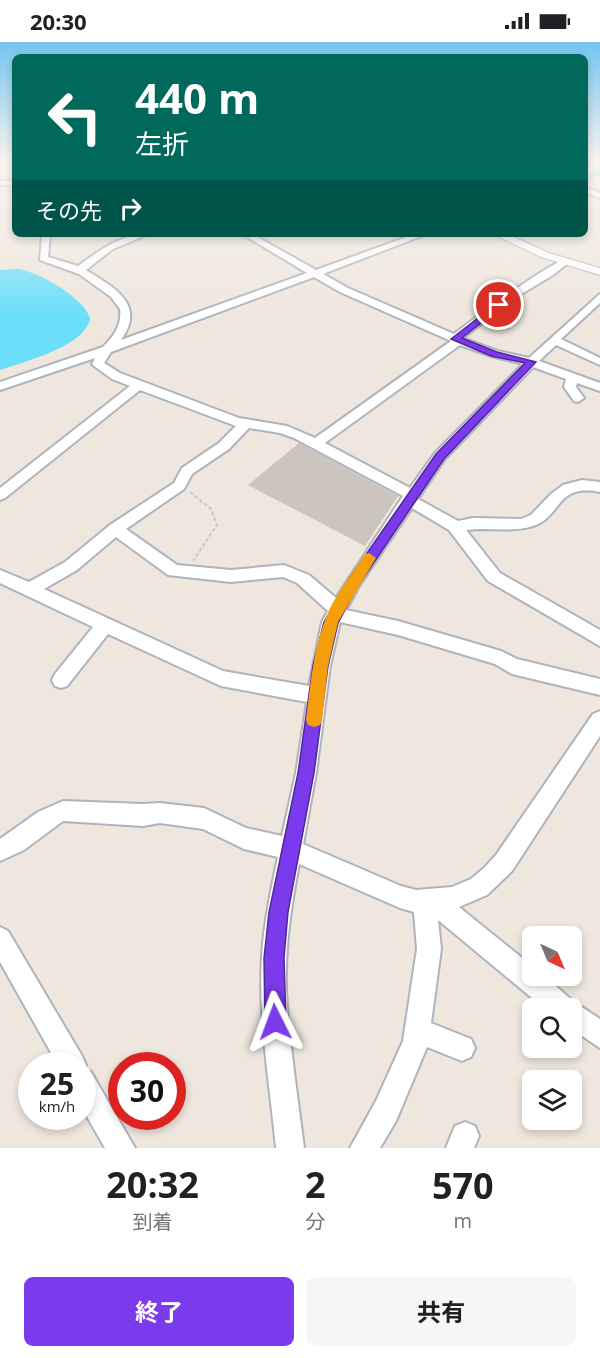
<!DOCTYPE html>
<html lang="ja">
<meta charset="utf-8">
<style>
:root{--surface:#fff;--page:#f6f6f6;--text:#202124;--muted:#757577;--accent:#7c3aed}
body{margin:0;font-family:"Open Sans","Noto Sans JP",sans-serif;background:var(--page);color:var(--text);height:100vh;display:flex;flex-direction:column;font-size:22px;white-space:nowrap}
*{box-sizing:border-box;margin:0}
p{font-size:20px;color:var(--muted)}
.icon{flex:none;width:33px;height:33px;fill:none;stroke:currentColor;stroke-width:2;stroke-linecap:round;stroke-linejoin:round}
.map{position:relative;height:1106px;overflow:hidden}
.drawer{display:flex;flex-direction:column;background:var(--surface);flex:1}
.drawer>*{flex:none}
.top-card{position:absolute;left:12px;top:12px;width:576px;height:183px;border-radius:9px;box-shadow:0 3px 9px #0003;background:#00695c;color:#fff;overflow:hidden}
.needle{width:39px;rotate:136deg}
.controls{position:absolute;left:522px;top:884px;display:grid;gap:12px}
.controls a{display:grid;place-items:center;width:60px;height:60px;border-radius:9px;background:var(--surface);box-shadow:0 3px 9px #0003;font-size:30px}
.speed{position:absolute;left:18px;top:1010px;display:flex;gap:12px;font-size:30px;font-weight:700;text-align:center}
.speed>*{display:grid;place-content:center;width:78px;height:78px;border-radius:50%;background:var(--surface);box-shadow:0 3px 9px #0003;line-height:1}
.speed small{font-size:15px;font-weight:400}
.speed .limit{border:9px solid #d22;background:#fff;color:#111}
.pin{position:absolute;display:grid;place-items:center;width:51px;height:51px;color:#fff;margin:-26px;border:3px solid #fff;border-radius:50%;box-shadow:0 2px 6px #0007}
.me{position:absolute;width:66px;margin:-33px;rotate:357deg;stroke-linejoin:round;filter:drop-shadow(0 0 4px #0008)}
.turn{display:flex;align-items:center;gap:21px;height:126px;padding:0 24px;font-size:27px}
.turn .icon{width:78px;height:78px;stroke-width:2.5}
.turn b{display:block;font-size:42px;line-height:51px}
.then{display:flex;align-items:center;height:57px;padding:0 24px;background:#0003;gap:12px;font-size:22px}
.eta{display:flex;justify-content:space-evenly;align-items:center;height:102px;text-align:center}
.eta b{font-size:36px;font-weight:700;line-height:42px}
.primary-button{display:flex;gap:12px;margin-top:auto;padding:12px 24px}
.primary-button a{flex:1;height:69px;border-radius:9px;background:var(--accent);color:#fff;font-size:24px;font-weight:700;line-height:69px;text-align:center}
.primary-button a+a{background:var(--page);color:var(--text)}
.status{display:flex;justify-content:space-between;align-items:center;height:42px;padding:0 30px;background:var(--surface);direction:ltr}
.status svg{height:16px;fill:currentColor}
.map>svg:first-child{display:block}
</style>
<div class="status"><b>20:30</b><svg viewBox="0 0 49 12"><path d="M0 12V9h3v3zM5 12V6h3v6zM10 12V3h3v9zM15 12V0h3v12zM26 1h20v11H26zM47 4h2v5h-2z"/></svg></div>
<div class="map">
<svg width="600" height="1106" viewBox="0 0 600 1106">
<rect width="100%" height="100%" fill="#efe7de"/>
<path fill="#6adff9" d="M16,227C35,227 87,257 90,277C85,304 24,320 0,328V228Z"/>
<g fill="none" stroke-linecap="round" stroke-linejoin="round">
<path fill="#6adff9" fill-rule="evenodd" d="M600,127V134L585,138V131Z"/>
</g>
<path fill="#cbc5bd" d="M299,401L398,454L365,504L248,443Z"/>
<g fill="none" stroke-linecap="round" stroke-linejoin="round">
<g stroke="#aeb3bd" stroke-width="4">
<g id="minor">
<path d="M600,120V125L585,133V128Z"/>
<rect x="0" y="139" width="15" height="4"/>
<path d="M585,145L600,151V156L585,150Z"/>
<path d="M42,192H50L48,215L78,224C100,208 121,192 149,192L113,207L86,228C113,245 147,262 121,298L307,231L242,192H252L316,228L415,192H427L323,232L348,246L454,292C470,280 555,216 568,217V221L553,233L518,254L463,296L498,309L529,316L600,252V261L561,297L600,316V323L556,303L539,319L600,341V349L577,341L576,345L584,356L578,360L574,359L564,345L566,337L533,325L445,417L418,457L458,479L473,476L521,477L531,473L551,452L563,443L582,438L600,440V450C555,441 562,475 533,484C511,491 489,485 466,488L500,531L600,588V604L488,539L449,488L412,466L359,544L346,568L398,579L501,609L517,617L600,637V653L512,632L495,622L398,593L340,580L330,624L316,731L303,802L401,844L416,848L452,845L471,837L484,826L496,813L593,672L600,669V694L512,829L487,853L459,865L532,924V933H543L574,960L600,977V1006L572,987V966H544L438,878L441,907L431,981L471,997L475,1006L471,1015L462,1019L427,1005L396,1079L380,1106H350L376,1059L403,999L417,907L414,870L400,866L299,822C290,869 283,916 287,964C291,1012 298,1059 304,1106H276C270,1043 258,978 262,914C264,881 271,848 278,815L244,807L203,787L160,781L143,784L63,779L24,808L0,819V797L38,770L63,759L143,762L160,761L204,766L246,786L282,794L296,731L307,660L221,644L108,592L67,644L61,646L55,644L52,638L55,632L93,585L0,541V528L29,540L65,520L110,483L174,441L182,426L219,401L236,384L140,348L5,456L0,458V446L130,344L112,337L94,324L92,322L95,316L0,348V340L103,305C114,294 122,283 120,267L111,255L79,232L40,218ZM314,235L340,250L451,299L315,396L287,384L239,376L120,331L104,321L111,310ZM460,303L491,314L523,322L435,411L410,446L325,401ZM249,386L280,391L294,396L403,454L336,556L309,533L284,523L231,528L177,523L126,487L184,447L192,432L229,407ZM116,495L168,533L231,540L283,535L297,541L328,569L322,580L309,644L223,629L44,547L77,528Z"/>
<path d="M0,885L8,889L82,1014L86,1023L85,1027L91,1030L135,1106H105L82,1066V1023H58L0,920Z"/>
<path d="M465,1080L475,1084L479,1094L474,1106H446L455,1084Z"/>
</g>
</g>
<g stroke="#aeb3bd" stroke-width="2">
<path id="tertiary" d="M493,192H507L549,211L600,226V233L541,215Z"/>
</g>
<path stroke="#c8c8c8" stroke-width="2" stroke-dasharray="4 2" stroke-linecap="butt" d="M190,450L211,467L217,483L193,519"/>
<use href="#minor" fill="#fff" fill-rule="evenodd"/>
<use href="#tertiary" fill="#fff" fill-rule="evenodd"/>
</g>
<linearGradient id="sky" x2="0" y2="1"><stop stop-color="#75c5ef"/><stop offset="0.43" stop-color="#f8f4f0"/><stop offset="1" stop-color="#f8f4f0" stop-opacity="0"/></linearGradient>
<rect width="600" height="274" fill="url(#sky)"/>
<path fill="#7c3aed" stroke="#51269a" stroke-width="1.5" d="M496,262L504,263L462,296L497,310L536,320L444,417L358,544L338,581L328,624L314,731L288,870L284,916L286,980L283,987L275,991L268,987L265,980L264,916L269,870L298,731L313,624L324,580L349,537L436,412L525,321L491,314L451,297Z"/>
<path fill="#f59e0b" d="M369,511L376,516L338,580L328,624L322,678L320,683L314,685L308,683L306,678C310,646 313,611 324,581C332,556 351,534 365,512Z"/>
</svg>
<div class="controls">
<a><svg class="needle" viewBox="-14 -14 28 28"><path d="M0-13l5 13h-10z" fill="#e53935"/><path d="M0 13l5-13h-10z" fill="#757577"/></svg></a>
<a><svg class="icon" aria-label="search" viewBox="0 0 24 24"><circle cx="10" cy="10" r="6"/><path d="M15 15l6 6"/></svg></a>
<a><svg class="icon" aria-label="layers" viewBox="0 0 24 24"><path d="M12 4l9 5-9 5-9-5zM3 14l9 5 9-5"/></svg></a>
</div>
<div class="speed"><div>25<small>km/h</small></div><div class="limit">30</div></div>
<div class="pin" style="left:499px;top:263px;background:#d93025"><svg class="icon" aria-label="arrive" viewBox="0 0 24 24"><path d="M6 21V4h12l-3 4 3 4H6"/></svg></div>
<svg class="me" style="left:275px;top:980px" viewBox="-20 -20 40 40"><path d="M0-17L14 15 0 8-14 15z" fill="#7c3aed" stroke="#fff" stroke-width="4"/></svg>
<div class="top-card">
<div class="turn"><svg class="icon" aria-label="left" viewBox="0 0 24 24"><path d="M17 20v-9H6M10 6l-5 5 5 5"/></svg><div><b>440 m</b>左折</div></div>
<div class="then">その先<svg class="icon" aria-label="right" viewBox="0 0 24 24"><path d="M7 20v-9h11M14 6l5 5-5 5"/></svg></div>
</div>
</div>
<section class="drawer">
<div class="eta">
<div><b>20:32</b><p>到着</p></div>
<div><b>2</b><p>分</p></div>
<div><b>570</b><p>m</p></div>
</div>
<div class="primary-button"><a>終了</a><a>共有</a></div>
</section>
